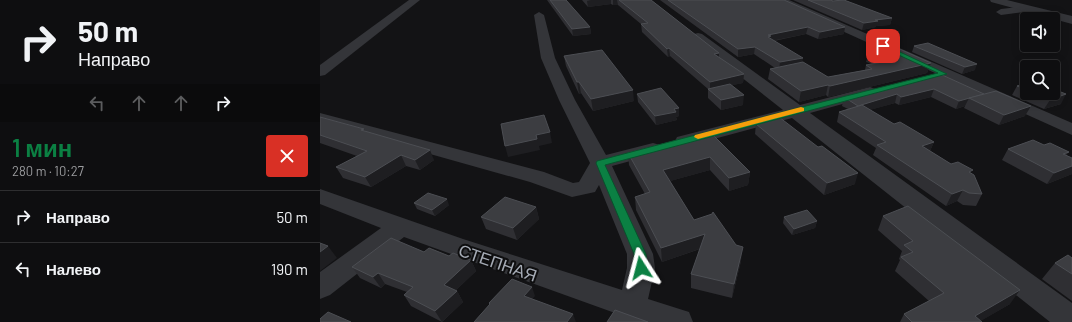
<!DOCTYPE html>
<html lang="ru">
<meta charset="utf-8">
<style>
:root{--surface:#0e0e10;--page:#1c1c1e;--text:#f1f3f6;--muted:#9b9c9f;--line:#2e2e30;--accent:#0b8043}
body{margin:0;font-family:Barlow,sans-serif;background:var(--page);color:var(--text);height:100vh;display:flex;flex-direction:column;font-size:15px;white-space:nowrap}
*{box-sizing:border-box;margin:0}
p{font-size:13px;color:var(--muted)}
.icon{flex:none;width:22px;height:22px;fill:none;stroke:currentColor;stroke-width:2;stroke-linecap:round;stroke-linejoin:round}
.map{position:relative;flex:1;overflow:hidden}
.side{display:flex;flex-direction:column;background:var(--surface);width:320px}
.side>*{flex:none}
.banner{background:#0e0e10;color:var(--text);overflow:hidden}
.fabs{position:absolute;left:700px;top:12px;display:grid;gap:8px}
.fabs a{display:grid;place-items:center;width:40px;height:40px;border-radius:4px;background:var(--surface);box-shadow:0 2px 10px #0003,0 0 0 1px var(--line);font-size:20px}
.pin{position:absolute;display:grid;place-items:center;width:34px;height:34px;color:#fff;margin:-17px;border-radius:8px;box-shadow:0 2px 6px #0006}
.me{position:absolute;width:44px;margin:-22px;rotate:351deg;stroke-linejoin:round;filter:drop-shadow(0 0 3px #0008)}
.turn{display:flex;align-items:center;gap:14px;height:84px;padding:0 12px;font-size:18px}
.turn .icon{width:52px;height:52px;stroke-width:2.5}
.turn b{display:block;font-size:28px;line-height:34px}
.lanes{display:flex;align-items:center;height:38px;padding:0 12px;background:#0003;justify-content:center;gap:20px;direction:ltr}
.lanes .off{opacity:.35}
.round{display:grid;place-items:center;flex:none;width:42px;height:42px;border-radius:4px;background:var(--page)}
.summary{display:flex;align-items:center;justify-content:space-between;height:68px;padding:0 12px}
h1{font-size:24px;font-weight:600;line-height:30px;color:var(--accent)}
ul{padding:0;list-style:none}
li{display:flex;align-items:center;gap:12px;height:52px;padding:0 12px;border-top:1px solid var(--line)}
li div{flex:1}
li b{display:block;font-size:15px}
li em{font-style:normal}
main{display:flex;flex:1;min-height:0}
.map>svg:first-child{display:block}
</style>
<main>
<section class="side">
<div class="banner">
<div class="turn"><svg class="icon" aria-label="right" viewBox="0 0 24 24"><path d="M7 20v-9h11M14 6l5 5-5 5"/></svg><div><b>50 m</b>Направо</div></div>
<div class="lanes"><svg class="icon off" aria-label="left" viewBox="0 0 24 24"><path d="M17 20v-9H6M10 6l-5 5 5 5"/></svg><svg class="icon off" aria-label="ahead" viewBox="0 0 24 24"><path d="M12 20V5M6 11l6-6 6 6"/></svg><svg class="icon off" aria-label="ahead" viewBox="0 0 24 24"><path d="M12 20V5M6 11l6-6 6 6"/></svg><svg class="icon" aria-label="right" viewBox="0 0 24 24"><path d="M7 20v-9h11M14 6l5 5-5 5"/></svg></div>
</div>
<div class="summary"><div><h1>1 мин</h1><p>280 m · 10:27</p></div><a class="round" style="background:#d93025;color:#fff"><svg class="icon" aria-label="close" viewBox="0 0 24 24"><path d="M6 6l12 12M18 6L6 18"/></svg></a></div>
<ul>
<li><svg class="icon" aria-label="right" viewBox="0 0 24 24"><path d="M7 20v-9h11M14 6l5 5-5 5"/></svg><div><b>Направо</b></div><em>50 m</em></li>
<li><svg class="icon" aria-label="left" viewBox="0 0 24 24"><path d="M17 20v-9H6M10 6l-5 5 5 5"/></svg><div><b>Налево</b></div><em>190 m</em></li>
</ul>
</section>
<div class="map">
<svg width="752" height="322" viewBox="0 0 752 322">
<rect width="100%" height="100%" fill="#131315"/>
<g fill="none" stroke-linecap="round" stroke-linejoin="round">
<g fill="#343539" fill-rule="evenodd">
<path d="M89,0H100L5,75L0,76V65Z"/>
<path d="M456,0H469L752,123V135L458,2Z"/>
<path d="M708,6L712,7L713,9L712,11L681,15L676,12L681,9Z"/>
<path d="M219,12L224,15L235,58L255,100L286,155L333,143L340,145L343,149L340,153L292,166L333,254L335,268L328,299L369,312L373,322H320L84,237L10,295L0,299V272L61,228L0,204V189L143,239L302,290L307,268V254L279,185L275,192L252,197L210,182L0,123V113L224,172L253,183L259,182L270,163L239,100L221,58L214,15Z"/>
<path d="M378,33L382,34L480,105L550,87L555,89L558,92L555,95L490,113L752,303V322H730L472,118L364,147L357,145L355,141L357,137L463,110L374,40L372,37L374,34Z"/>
</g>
<path fill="#343539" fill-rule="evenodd" d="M670,0H687L752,16V24L671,2Z"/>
</g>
<g fill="#2f2f33">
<path d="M227,0H246L270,27L271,34L253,36Z"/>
<path d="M262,0H331L399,53V57L424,74L423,83L412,85L423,105L401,110L388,98V89L350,56L348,57L322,32L321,24L298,5H293L291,4L268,7Z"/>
<path d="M340,0H464L524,34L498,39L486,34L454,41L482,63L508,77L545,70L546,65L552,64L546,62L549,52L611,63L607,73L508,97L506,95L479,102L448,79L450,69L455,68L434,54L418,57Z"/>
<path d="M473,0H512V1L572,18L570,25L556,26V27L542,30Z"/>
<path d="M594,46L655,70L642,74L592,52Z"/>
<path d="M244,56L314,101L273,111L261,93L259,94L246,66Z"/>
<path d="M620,74L663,95L705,116L679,125L644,108L645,106L636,109L611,97L579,105L575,103L549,110L574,124L614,142L610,151L631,164L651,173L662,194L656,206L643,205L637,201L626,206L553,155L556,148L517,122L519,112L528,109L522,106L524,97Z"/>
<path d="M707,83V93H733L741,104L724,109L692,95L697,86Z"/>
<path d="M317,94L359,116L356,117L357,120L336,125L318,102Z"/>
<path d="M0,117L44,129L46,132L114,160L100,170L86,166L51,187L23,178L16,167L37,156L0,143Z"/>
<path d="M436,124L535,184L504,195L435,134Z"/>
<path d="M390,132L430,172L428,185L409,191L390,170L350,181L374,220L421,261L412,298L371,288V274L380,249L342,262L316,210L315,197L325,194L309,165L308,153Z"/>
<path d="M724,145L749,152L746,155L752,158V174L727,184L682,160L688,149Z"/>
<path d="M94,203L129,205L115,216L97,209Z"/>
<path d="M216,207L219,219L197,240L166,229L161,217Z"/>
<path d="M563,216L690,304L660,321L662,322H580L584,314L609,301L575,271L580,260L579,259L582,251L558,230Z"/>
<path d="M464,217L497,221L495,228L472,235L463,223Z"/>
<path d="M104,252L151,260L156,271L136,290L137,291L143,302L122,322L91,306L84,295L87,292L65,284L61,288L40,278L32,267Z"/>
<path d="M752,258V301L722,279L735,263Z"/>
</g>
<g fill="#1e1e21">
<path d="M271,0H291V4L268,7L267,1Z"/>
<path d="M293,0H297L298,5H293Z"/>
<path d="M572,18L570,25L556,26V27L542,30L544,23L555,20Z"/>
<path d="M270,27L271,34L253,36L252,29Z"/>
<path d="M488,27L486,34L451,41L447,44L448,35Z"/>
<path d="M525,27L524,34L498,39L500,32Z"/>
<path d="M435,47L434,54L418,57V49Z"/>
<path d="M349,48L350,56L348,57L347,49Z"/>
<path d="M399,53V61L394,54Z"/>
<path d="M483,58L482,66L459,70L460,62Z"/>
<path d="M611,63L607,73L508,97L510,86Z"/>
<path d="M657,64L655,70L642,74L645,67Z"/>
<path d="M424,74L423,83L390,90V82Z"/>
<path d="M257,82H259L261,93L259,94Z"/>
<path d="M508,85L506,95L479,102L481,91Z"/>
<path d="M614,89L611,97L579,105L581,97Z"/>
<path d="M313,90L314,101L273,111L271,99Z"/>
<path d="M577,94L575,103L536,114L538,106Z"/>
<path d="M664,94L660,102L649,98L645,106L636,109L639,101Z"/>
<path d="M746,94L741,104L724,109L730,100Z"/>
<path d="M424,95L423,105L401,110V100Z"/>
<path d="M711,106L705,116L679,125L684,115Z"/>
<path d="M359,108V116L356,117L357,120L336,125L335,116L354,109Z"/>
<path d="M230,132L232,143L219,146L220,150L188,157L185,146L216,135Z"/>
<path d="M614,142L609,153L602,146Z"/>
<path d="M110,150L114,160L100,170L95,160Z"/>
<path d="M81,155L86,166L51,187L45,177Z"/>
<path d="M390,157V170L343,183V170Z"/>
<path d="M752,166V174L727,184L734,173Z"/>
<path d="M430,172L428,185L409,191V178Z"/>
<path d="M538,173L535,184L504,195L507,183Z"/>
<path d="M643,190L637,201L626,206L632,194Z"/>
<path d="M127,199L129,205L115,216L112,210Z"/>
<path d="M216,207L219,219L197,240L193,228Z"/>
<path d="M497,221L495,228L472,235L474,229Z"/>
<path d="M385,234V247L342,262L341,248Z"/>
<path d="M8,246L17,258L0,271V252Z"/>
<path d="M423,247L421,261L412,298L414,284Z"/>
<path d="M151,260L156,271L130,296L124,285Z"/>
<path d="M58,273L65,284L61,288L53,277Z"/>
<path d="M212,287L215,296L207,306L204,296Z"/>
<path d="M700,290L690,304L659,322L655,316Z"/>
<path d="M137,291L143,302L122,322L115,311Z"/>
<path d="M253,314L256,322H247Z"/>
</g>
<g fill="#3c3d41" stroke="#4c4e53">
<path d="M230,0H246L270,27L252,29Z"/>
<path d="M299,0H331L399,53L394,54L424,74L390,82L349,48L347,49L321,24L328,23Z"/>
<path d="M348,0H464L525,27L500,32L488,27L448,35L451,36L448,37L483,58L460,62L435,47L418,49Z"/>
<path d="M488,0H512V1L524,0L572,18L555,20L558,21L544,23Z"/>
<path d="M608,43L657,64L645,67L594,46Z"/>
<path d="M575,47L611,63L510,86L508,85L481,91L450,69L483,62L508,77L552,69L546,65L568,61L549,52Z"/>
<path d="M282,50L313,90L271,99L259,82H257L244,56Z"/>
<path d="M620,74L664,94L639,101L614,89L581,97L577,94L538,106L524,97Z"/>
<path d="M707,83V90L697,86Z"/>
<path d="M410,84L424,95L401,100L388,89Z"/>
<path d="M341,88L359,108L354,109L356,112L335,116L317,94Z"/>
<path d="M733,89L746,94L730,100L714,93H733Z"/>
<path d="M676,91L711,106L684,115L649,98Z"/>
<path d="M542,105L574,124L580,122L614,142L602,146L631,164L638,162L653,170L649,172L654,175L662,194L649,193L643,190L632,194L557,145L566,142L519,112Z"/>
<path d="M224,115L230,132L216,135L217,139L185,146L181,124Z"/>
<path d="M0,117L44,129L41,130L110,150L95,160L81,155L45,177L16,167L47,151L0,135Z"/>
<path d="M459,117L498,147L502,146L538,173L507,183L436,124Z"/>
<path d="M390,132L430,172L409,178L390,157L343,170L374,220L392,214L393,212L416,245L423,247L414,284L371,274L385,234L341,248L315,197L330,192L308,153Z"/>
<path d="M713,140L724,145L730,143L749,152L743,154L752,158V166L734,173L688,149Z"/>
<path d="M108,193L127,199L112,210L94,203Z"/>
<path d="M185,197L216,207L193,228L161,217Z"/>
<path d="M588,206L700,290L655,316L662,322H592L584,314L624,293L581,257L593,252L584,245L593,241L563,216Z"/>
<path d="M487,210L497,221L474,229L464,217Z"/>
<path d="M71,238L104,252L109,248L129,256L133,253L151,260L124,285L137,291L115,311L84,295L93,287L58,273L53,277L32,267Z"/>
<path d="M0,243L8,246L0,252Z"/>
<path d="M748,255L752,258V274L735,263Z"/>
<path d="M192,279L212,287L204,296L253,314L247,322H154L170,304L169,303Z"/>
<path d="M295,310L328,322H287Z"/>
<path d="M8,312L31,322H0V319Z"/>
</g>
<path fill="#0b8043" stroke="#07532c" d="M561,45H565L627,74L285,165L326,254L327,268L325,272L321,273L317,272L315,268L314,254L276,163L277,161L474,109L618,73L561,47Z"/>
<path fill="#f59e0b" d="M481,107L484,108V111L378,139L374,137L375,135Z"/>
<g text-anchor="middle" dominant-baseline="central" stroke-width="4" stroke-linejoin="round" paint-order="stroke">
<g font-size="17" fill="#a5abb5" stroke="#0e0e0f">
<text transform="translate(178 262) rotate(19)">СТЕПНАЯ</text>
</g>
</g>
</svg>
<div class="fabs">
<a><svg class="icon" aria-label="sound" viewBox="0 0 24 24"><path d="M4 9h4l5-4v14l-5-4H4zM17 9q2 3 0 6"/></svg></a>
<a><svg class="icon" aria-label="search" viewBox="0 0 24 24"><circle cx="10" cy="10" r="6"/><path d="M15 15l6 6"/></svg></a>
</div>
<div class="pin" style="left:563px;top:46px;background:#d93025"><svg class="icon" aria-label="arrive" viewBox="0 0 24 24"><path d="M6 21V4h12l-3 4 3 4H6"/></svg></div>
<svg class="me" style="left:321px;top:268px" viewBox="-20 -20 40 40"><path d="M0-17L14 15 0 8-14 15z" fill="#0b8043" stroke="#fff" stroke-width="4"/></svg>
</div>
</main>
